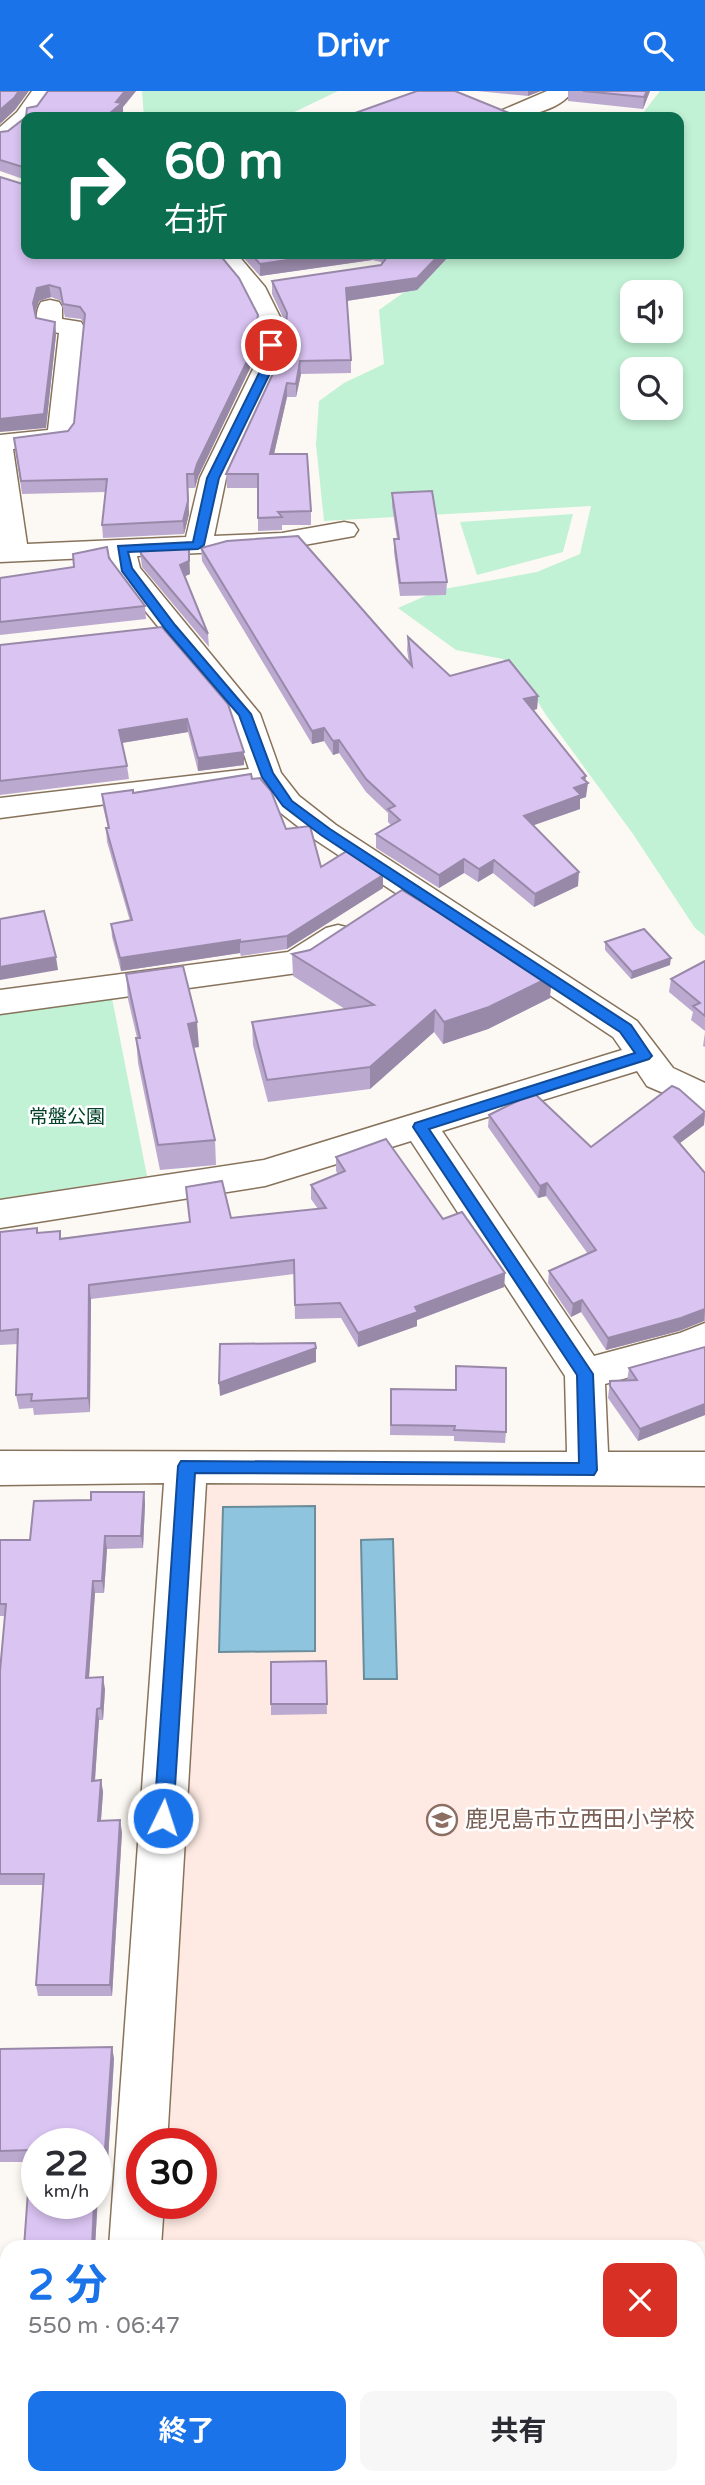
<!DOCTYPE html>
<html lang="ja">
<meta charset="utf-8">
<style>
:root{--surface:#fff;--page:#f7f7f7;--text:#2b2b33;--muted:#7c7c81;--accent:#1a73e8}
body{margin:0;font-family:"Varela Round","Noto Sans JP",sans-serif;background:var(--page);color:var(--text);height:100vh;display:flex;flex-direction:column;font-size:26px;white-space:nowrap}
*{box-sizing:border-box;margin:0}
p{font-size:23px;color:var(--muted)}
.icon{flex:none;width:38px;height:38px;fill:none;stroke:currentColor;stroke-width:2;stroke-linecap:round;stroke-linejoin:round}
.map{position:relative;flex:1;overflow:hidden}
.side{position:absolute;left:0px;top:2149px;width:705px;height:245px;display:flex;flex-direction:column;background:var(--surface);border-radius:21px 21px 0 0;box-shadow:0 4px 10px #0003}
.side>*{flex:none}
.banner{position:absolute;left:21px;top:21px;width:663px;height:147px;border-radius:14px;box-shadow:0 4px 10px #0003;background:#0b6e4f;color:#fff;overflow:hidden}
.buttons{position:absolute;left:620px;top:189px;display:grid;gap:14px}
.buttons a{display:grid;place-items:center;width:63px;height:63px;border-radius:14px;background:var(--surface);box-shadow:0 4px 10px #0003;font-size:35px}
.speed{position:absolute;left:21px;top:2037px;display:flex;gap:14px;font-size:35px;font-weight:700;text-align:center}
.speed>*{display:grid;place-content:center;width:91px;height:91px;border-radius:50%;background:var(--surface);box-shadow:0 4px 10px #0003;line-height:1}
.speed small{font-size:18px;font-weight:400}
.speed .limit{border:10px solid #d22;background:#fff;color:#111}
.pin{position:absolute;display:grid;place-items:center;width:60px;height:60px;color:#fff;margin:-30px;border:4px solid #fff;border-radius:50%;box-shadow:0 2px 7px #0007}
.me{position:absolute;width:77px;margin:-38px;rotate:4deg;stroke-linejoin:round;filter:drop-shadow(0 0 5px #0008)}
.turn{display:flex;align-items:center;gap:24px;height:147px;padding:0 28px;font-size:32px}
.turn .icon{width:91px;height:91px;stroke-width:2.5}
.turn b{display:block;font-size:49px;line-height:60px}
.round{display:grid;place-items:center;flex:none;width:74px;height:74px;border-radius:14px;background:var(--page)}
.headline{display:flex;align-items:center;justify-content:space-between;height:119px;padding:0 28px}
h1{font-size:42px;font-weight:700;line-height:52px;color:var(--accent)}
.primary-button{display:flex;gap:14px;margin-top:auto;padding:14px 28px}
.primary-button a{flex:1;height:80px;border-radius:14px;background:var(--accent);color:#fff;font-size:28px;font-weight:700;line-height:80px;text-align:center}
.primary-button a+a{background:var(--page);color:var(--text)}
header{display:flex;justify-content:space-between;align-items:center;height:91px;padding:0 28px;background:var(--accent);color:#fff;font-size:32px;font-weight:700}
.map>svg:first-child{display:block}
</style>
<header><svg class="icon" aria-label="back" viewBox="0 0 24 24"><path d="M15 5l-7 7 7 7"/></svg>Drivr<svg class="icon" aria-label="search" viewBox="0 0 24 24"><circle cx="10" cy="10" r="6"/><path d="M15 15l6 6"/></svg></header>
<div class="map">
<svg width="705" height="2394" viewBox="0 0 705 2394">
<rect width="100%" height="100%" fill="#fcf8f3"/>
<path fill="#feeae3" d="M210,1394L705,1395V2150L659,2156H158L160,2112H201V2053H163L194,1405Z"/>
<g fill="#c1f2d5" fill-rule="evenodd">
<path d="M142,0H338L284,26H144Z"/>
<path d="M660,0H705V845L695,837L633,743L546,624L525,590L503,568L456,559L398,517L439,499L537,481L580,463L591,415L324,430L316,353L319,310L344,292L384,273L379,219L437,178L426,163H679V26H640ZM632,201H670V240H632ZM632,278H670V317H632Z"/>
<path d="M573,423L563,461L477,484L460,431Z"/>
<path d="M112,907L147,1085L0,1108V923Z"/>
</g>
<g fill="#8ec4dd" stroke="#6a8d9c" stroke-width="2">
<path d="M315,1415V1560L219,1561L223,1416Z"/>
<path d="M393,1448L397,1588H364L361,1449Z"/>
</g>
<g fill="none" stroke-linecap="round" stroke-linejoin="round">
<g stroke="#87735c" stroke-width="3">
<g id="street">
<path d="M32,0H54L36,26H26V36L8,50L0,52V36L17,21Z"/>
<path d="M547,0H573C557,22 520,27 495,26L498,21Z"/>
<path d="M213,163H237L265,196L285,236L282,272L226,387L214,445L282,442L344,431L354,433L358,439L354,445L282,458L137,465L140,477L260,623L281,682L299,705L336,734L637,930L673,977L705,992V1020L647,995L637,980L442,1040L594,1265L680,1242L705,1232V1265L605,1293L608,1361H705V1395L206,1392L167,2053H142V2112H164L161,2156H109L164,1392L0,1394V1360L567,1361L565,1285L411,1050L265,1095L0,1137V1109L264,1069L622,959L613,946L314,748L277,719L256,691L244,695L0,727V707L249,678L231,625L116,484L110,466L0,471V344L48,339L59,242L40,239C35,231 36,219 41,211L50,209L59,211L62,216V228L81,231L84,236L73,345L69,351L13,358L27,453L186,446L200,387L256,272L261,236L242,198Z"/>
<path d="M338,834L350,837L355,845C344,862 316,877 297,882L0,923V899L288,861L326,837Z"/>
<path d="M94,2387H150L149,2394H93Z"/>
</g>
</g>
<g stroke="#87735c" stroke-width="3">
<g id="secondary">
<path d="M705,2188V2242L698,2243V2189Z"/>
<rect x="0" y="2254" width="7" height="54"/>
</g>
</g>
<use href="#street" fill="#fff" fill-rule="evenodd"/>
<use href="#secondary" fill="#ebd4df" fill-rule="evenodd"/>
</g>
<g fill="#bba9d0">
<path d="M48,0H136L123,16V24L121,26H26V89L0,80V41L8,40L26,26L37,15Z"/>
<path d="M477,0H541L528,5Z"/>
<path d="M568,0H650L643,18L568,10Z"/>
<path d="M0,86L258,224V236L253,271L198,386L195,397H188L189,423L184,443L103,447L102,434L105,401L22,403L14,347L68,340L74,332L84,233L81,228L65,226L61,210L51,206L39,210L35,222L36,227L55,231L56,244L46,337Z"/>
<path d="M240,163H451L417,199L347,210L351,269V282L301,283L296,306H287L274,363L311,420V434H282V439L258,440V397H227L226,383L284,259L286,233L272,203V190L381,174L382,173L381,171L372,169L260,185Z"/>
<path d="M392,402L447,491L446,504L400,505L394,461V448H397L392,415Z"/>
<path d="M139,454L190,483L185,485L208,543L209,556L142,476Z"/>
<path d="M201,457L409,572L407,559L408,546L450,585L538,605L537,618L533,619L586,691V706L580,708V718L533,734L578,795L534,816L493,782L478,791L464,782L439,797L376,757V743L391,734L388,731V722L366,701L339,662L333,664L324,650L312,653L202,470Z"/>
<path d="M109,467L145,515L146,528L0,544V487L74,476Z"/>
<path d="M162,536L244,661V674L198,680L188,641L122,652L127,675L129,688L0,704V554Z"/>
<path d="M252,688L286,738L321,776L383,797L287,858L241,865L240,862L121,880L112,846L111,833L130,830L107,751L106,737H108L103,716L102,703L133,702Z"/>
<path d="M605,851L670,874L631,888L605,859Z"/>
<path d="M292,863L550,907L488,938L443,953L434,941L370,998L268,1011L253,954L252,931L345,918L293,885Z"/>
<path d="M705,870V940L691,929L693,921L669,901L671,888Z"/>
<path d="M126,883L199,956L193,957L215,1049L216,1074L160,1079L138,972L136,948L137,947L128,908Z"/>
<path d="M705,941V956L703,955Z"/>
<path d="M705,1021L704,1034L680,1052L705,1082V1230H704L679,1240L606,1259L581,1221L571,1226L548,1192L549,1180L588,1163L546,1105L538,1107L488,1036L489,1024L591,1056Z"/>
<path d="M336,1066L443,1128L505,1182L504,1196L417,1229V1235L358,1256L341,1227L295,1228L294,1183L91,1208L90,1321L34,1324L33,1317L19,1318L16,1304L18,1253L0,1254V1141L38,1142L61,1147L190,1132L186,1096L231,1127L318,1118L311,1108V1094L338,1083L336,1080Z"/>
<path d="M705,1256V1324L638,1350L608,1307L610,1290H627L629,1277Z"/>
<path d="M391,1298L506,1341L505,1352L454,1350V1345L390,1344Z"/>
<path d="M144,1401L145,1413L143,1457L107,1458L104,1502H95L89,1587L105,1598L103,1629H99L95,1690L101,1689L103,1701L101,1730L122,1741L112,1905H38L36,1894L43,1794H0V1580L5,1525H0V1449H30L91,1409Z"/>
<path d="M326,1570L327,1623L271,1624V1613Z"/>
<path d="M0,1958L114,1967L108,2069H100L95,2156H24L30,2071H0Z"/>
<path d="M698,2338H705V2389L668,2394L666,2387H698Z"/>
</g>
<g fill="#9989a9">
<path d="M19,0H29L15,19L0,33V19Z"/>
<path d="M125,0H136L123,16V24L121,26H110L109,23L116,11Z"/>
<path d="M528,0H541L528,5Z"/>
<path d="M647,0H650L643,18L644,6Z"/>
<path d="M329,163H372V169L260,185V173Z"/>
<path d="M440,163H451L417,199L346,210V197Z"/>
<path d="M49,194L51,206L39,210L34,225L33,212L37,197Z"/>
<path d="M258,224V236L253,271L198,386L195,397L194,383L197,373Z"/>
<path d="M55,231L56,244L46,337L0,341V328Z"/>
<path d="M300,270L301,283L296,306V293Z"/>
<path d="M287,292V306L271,376L270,363Z"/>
<path d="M188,397L189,423L184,443L183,430Z"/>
<path d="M189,452L190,483L181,487L180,474Z"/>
<path d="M538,605L537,618L523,622L524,608Z"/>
<path d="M187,628L188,641L121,652L119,639Z"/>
<path d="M324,637V650L312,653V640Z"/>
<path d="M339,649V662L333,664V650Z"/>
<path d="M244,661V674L198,680V667Z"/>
<path d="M586,685L585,693L588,692L586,706L580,708V718L523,738L524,725L574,697L582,687Z"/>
<path d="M464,768V782L439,797V784Z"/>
<path d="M494,769L493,782L478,791L479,778Z"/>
<path d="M579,781L578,795L534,816L535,803Z"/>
<path d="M383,784V797L287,858V845Z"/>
<path d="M240,849V862L121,880L120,867Z"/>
<path d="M56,866L58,879L0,889V876Z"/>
<path d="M671,867L670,874L631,888L632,881Z"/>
<path d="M552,885L550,907L488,938L443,953L444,931Z"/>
<path d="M435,919L434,941L370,998V976Z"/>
<path d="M197,931L199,956L189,957L188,933Z"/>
<path d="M705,1022L704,1034L672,1058L674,1046Z"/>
<path d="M547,1092L546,1105L538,1107L540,1095Z"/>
<path d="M505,1182L504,1196L417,1229V1235L358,1256V1242L415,1216Z"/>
<path d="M89,1194L91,1208L90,1321L88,1307Z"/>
<path d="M582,1209L581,1221L571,1226L573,1213Z"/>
<path d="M705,1218L704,1230L679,1240L606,1259L608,1247Z"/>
<path d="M316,1257V1271L220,1305L219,1292Z"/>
<path d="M705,1313V1324L638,1350L640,1338Z"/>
<path d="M144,1401L145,1413L143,1457L141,1445Z"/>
<path d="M105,1445L107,1458L104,1502L102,1490Z"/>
<path d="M93,1490L95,1502L88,1599L86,1587Z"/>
<path d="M103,1586L105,1598L103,1629L101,1617Z"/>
<path d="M97,1618L99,1629L94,1701L92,1690Z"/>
<path d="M101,1689L103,1701L100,1741L98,1730Z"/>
<path d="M120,1729L122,1741L112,1905L110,1894Z"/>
<path d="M112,1956L114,1967L108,2069L105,2058Z"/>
<path d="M97,2058L100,2069L95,2156H92L94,2112H96Z"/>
<path d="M26,2387H30L29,2394H26Z"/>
</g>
<g fill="#dac4f2" stroke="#9989a9" stroke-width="2">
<path d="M0,0H19L14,7L0,19Z"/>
<path d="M48,0H125L116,11L122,12L109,23L117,26H26V77L0,69V41L8,40L26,26L27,17L37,15Z"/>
<path d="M417,0H455L519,26H344Z"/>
<path d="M583,0H647L644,6Z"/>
<path d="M0,86L26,94V163H219L239,187L258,224L253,258L197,373L194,383H187L188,410L183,430L102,434L107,388L21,390L14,347L68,340L74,332L85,223L80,216L63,213L60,197L49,194L37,197L33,212L36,227L55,231L44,323L0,328Z"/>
<path d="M251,163H329L260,173Z"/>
<path d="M384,163H440L417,187L346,197L351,269L300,270L296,293L287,292L270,363H307L311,420L278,421L282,426L258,427V383H226L284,259L287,222L272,190L381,174L387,166Z"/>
<path d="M432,400L447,491L400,492L394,448H399L392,402Z"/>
<path d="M298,445L412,575L408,546L450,585L509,569L538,605L524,608L586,685L582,687L588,692L574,697L581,704L524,725L579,781L535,803L494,769L479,778L464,768L439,784L376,743L400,729L388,718L395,715L366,688L339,649L333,650L324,637L312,640L201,457L227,450Z"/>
<path d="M189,452V470L180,474L208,543L141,463L139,454Z"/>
<path d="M107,456L109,467L145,515L0,531V487L74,476L73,463Z"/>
<path d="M162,536L228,613L244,661L198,667L187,628L119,639L127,675L0,690V554Z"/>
<path d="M251,683L252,688L260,687L271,700L286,738L310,735L321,776L347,760L383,784L287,845L240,851V849L120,867L111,833L132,829L106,737H109L102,703L133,699V702Z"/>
<path d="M402,799L505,862L512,859L552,885L489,916L444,931L435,919L370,976L267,989L252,931L374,914L292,863L310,859Z"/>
<path d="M44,820L56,866L0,876V828Z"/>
<path d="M644,838L671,867L632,881L605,851Z"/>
<path d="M705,870V925L693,915L700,912L671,888Z"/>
<path d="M183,875L197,931L188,933L215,1049L158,1054L136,947H140L126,883Z"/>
<path d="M672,995L679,998L705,1021L674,1046L705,1082V1218L681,1227L608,1247L582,1209L573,1213L549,1180L596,1159L547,1092L540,1095L489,1024L534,1002L591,1056Z"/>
<path d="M386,1048L443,1128L462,1121L505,1182L415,1216L418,1221L358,1242L340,1212L295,1214L294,1169L89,1194L88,1307L31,1310L32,1303L16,1304L18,1238L0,1240V1141L37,1137V1142L60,1140V1148L190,1131L186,1096L222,1090L231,1127L326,1117L311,1094L345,1080L336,1066Z"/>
<path d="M315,1252L316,1257L219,1292L220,1253Z"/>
<path d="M705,1256V1313L640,1338L610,1295V1290L637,1289L629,1277Z"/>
<path d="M456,1275L506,1277V1341L454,1339L455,1335L391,1334V1298L456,1299Z"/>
<path d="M91,1401H144L141,1445H105L102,1490H93L86,1587L103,1586L101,1617L97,1618L92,1690L101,1689L98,1730L120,1729L110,1894H36L44,1783H0V1580L6,1513H0V1449H30L34,1410L91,1409Z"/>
<path d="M326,1570L327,1613H271V1571Z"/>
<path d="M112,1956L105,2058H97L96,2074V2053H37V2112H94L92,2156H24L31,2059L0,2060V1958Z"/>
<path d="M698,2338H705V2381L698,2382Z"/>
<path d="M7,2371V2387H26V2394H0V2372Z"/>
<rect x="160" y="2387" width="70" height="7"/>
<path d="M285,2387H481L482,2394H284Z"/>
</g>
<path fill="#1a73e8" stroke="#114b97" stroke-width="2" d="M268,252L276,254L275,272L219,387L204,454L198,458L128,461L132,477L175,534L251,623L273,682L292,710L330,738L631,934L652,965L649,968L429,1038L593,1283L597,1379L594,1384L195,1382L173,1727L170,1733L163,1736L157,1733L154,1727L178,1375L181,1370L579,1372L577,1284L413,1036L415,1032L635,962L620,941L321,744L283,715L262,686L239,624L166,539L122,480L118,455L193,451L207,387L264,272Z"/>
<defs>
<g id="school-ring" transform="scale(1.575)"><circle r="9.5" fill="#fff" stroke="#8d6e63" stroke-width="1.5"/><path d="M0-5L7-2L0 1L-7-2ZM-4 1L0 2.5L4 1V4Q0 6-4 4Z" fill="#8d6e63"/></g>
</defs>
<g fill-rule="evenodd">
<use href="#school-ring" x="442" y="1729"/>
</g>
<g text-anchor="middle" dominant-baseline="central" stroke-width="5" stroke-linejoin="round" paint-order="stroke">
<g font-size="19" fill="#004127" stroke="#fff">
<text x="67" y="1026">常盤公園</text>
</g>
<g font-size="23" fill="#785e54" stroke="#fff" text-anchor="start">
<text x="465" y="1729">鹿児島市立西田小学校</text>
</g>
</g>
</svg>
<div class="buttons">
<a><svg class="icon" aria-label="sound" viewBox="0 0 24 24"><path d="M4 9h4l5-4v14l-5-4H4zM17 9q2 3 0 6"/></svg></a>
<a><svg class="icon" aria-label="search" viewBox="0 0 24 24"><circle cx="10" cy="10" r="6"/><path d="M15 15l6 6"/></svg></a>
</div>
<div class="speed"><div>22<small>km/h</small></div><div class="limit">30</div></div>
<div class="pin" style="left:271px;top:254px;background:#d93025"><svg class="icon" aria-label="arrive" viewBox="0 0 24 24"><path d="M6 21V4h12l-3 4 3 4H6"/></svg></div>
<svg class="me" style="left:163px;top:1727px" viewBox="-20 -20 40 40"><circle r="17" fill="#1a73e8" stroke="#fff" stroke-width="3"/><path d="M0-11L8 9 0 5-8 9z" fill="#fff"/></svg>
<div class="banner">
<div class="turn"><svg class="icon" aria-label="right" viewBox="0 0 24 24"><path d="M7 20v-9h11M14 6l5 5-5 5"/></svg><div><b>60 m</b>右折</div></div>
</div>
<section class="side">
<div class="headline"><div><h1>2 分</h1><p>550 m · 06:47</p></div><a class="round" style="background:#d93025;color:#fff"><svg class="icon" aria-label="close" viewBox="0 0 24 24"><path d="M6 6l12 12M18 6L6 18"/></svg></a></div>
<div class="primary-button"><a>終了</a><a>共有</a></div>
</section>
</div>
